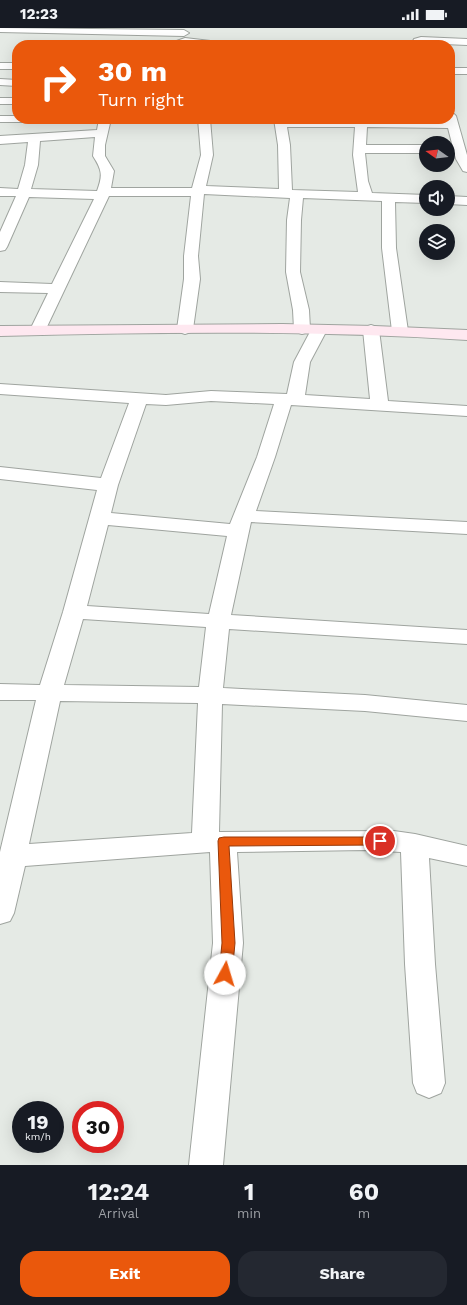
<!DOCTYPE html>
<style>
:root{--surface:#171b24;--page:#242831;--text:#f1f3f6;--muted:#9ea1a6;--accent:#ea580c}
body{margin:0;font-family:"Work Sans",sans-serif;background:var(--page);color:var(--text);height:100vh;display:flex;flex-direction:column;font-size:15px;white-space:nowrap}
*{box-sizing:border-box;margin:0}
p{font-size:13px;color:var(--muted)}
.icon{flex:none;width:22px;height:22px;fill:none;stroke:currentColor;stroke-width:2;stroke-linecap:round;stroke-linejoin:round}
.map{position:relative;height:1137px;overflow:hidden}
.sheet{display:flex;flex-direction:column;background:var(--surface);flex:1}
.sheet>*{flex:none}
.banner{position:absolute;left:12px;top:12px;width:443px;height:84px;border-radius:16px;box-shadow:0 4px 16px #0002;background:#ea580c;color:#fff;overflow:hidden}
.needle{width:26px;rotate:284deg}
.buttons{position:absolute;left:419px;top:108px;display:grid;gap:8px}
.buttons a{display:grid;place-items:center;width:36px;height:36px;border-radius:50%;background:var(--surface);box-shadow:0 4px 16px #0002;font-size:20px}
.speed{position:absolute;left:12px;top:1073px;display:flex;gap:8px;font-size:20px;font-weight:700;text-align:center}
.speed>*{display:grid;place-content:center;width:52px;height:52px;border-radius:50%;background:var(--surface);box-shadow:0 4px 16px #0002;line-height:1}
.speed small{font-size:10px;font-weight:400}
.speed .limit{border:6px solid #d22;background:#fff;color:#111}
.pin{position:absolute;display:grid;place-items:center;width:34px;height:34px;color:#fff;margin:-17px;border:2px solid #fff;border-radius:50%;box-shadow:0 1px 4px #0007}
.me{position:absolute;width:44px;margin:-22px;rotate:6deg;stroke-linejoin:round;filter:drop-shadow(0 0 3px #0008)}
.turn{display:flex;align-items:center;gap:14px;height:84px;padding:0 20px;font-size:18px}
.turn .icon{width:52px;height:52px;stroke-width:2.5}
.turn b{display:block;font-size:28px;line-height:34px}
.eta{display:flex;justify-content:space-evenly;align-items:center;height:68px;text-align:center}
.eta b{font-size:24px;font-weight:700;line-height:28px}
.cta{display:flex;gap:8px;margin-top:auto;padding:8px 20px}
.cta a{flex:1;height:46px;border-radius:16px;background:var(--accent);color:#fff;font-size:16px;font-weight:700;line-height:46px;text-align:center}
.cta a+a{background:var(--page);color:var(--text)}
.status{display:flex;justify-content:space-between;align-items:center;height:28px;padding:0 20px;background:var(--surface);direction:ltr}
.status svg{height:11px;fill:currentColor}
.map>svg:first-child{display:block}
</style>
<div class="status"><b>12:23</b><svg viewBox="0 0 49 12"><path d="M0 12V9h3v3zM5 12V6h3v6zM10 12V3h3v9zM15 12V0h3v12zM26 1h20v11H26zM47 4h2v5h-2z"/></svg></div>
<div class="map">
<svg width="467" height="1137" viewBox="0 0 467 1137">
<rect width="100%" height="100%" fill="#e5eae5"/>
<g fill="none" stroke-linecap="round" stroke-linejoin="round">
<g stroke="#9fa49f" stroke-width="2">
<g id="street">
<path d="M0,0L184,2L189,5L184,8L0,4Z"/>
<path d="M421,9L467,11V17L421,15V17H411L414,11Z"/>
<path d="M185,10L219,14H265L270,17H170L171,15Z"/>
<path d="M292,14H348L353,17H287Z"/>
<rect x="0" y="35" width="17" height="6"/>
<rect x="450" y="40" width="17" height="6"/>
<path d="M0,51L17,52V58L0,57Z"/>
<rect x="0" y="70" width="17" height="6"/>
<path d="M450,85L454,86L456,88L467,127V144L463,143L456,131L448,100L367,99L366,117H426V125H365L368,153L372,165L426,167V175L395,174L396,220L408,303L406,306L400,308L394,306L392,303L382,220V173L303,170L301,192L300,244L309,282L310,301L308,304L302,306L296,304L294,301L293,282L286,244L287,192L290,170L204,166L198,228L200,251L193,301L191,304L185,306L179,304L177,301L184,251V228L191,168H109L44,305L38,307L32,305L30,302L48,265L0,264V254L52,256L94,171L29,169L7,219L5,222L0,223V204L16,168H0V160L18,161L25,137L28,114L0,116V108L97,102L99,91H111L105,117V128L114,143L111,160H192L201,127L198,91H210L213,127L206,158L279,161L278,117L274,91L356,92V91H368V93H446L445,91H450ZM287,99H355L353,127L358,164L292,162L290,117ZM95,109L93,128C102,142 103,147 97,163L31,161L38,137L40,113Z"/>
<path d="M0,88H17V91H41L39,93L35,94H0Z"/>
<path d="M448,168L467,169V177L448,176Z"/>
<path d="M319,297L325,299L327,302L310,334L305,367L370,371L363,302L365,299L371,297L377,299L379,302L388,373L467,378V388L291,377L275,429L256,483L467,494V506L251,494L231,587L467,602V616L229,601L223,660L365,667L467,677V693L365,683L222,676L219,804L394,803L415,806L467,818V838L429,830L435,936L445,1055L441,1065L429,1070L417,1065L413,1055L405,936L401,824L365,822L237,824L243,915L223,1137H189L213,915L210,824L25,838L14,885L10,893L0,896V824L36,672H0V656L40,657L63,584L97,462L0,451V439L101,450L129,375L0,366V356L166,367L211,363L287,366L294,334L311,302L313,299ZM211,373L274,376L257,429L230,496L111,485L118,457L146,376L166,377ZM108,497L227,508L209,586L87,578ZM83,591L206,599L199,659L64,657ZM60,673L198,675L192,805L29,816Z"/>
</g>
</g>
<g stroke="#9fa49f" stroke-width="2">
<path id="secondary" d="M282,296L375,298L467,302V312C312,302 155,304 0,308V298Z"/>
</g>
<use href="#street" fill="#fff" fill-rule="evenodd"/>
<use href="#secondary" fill="#fee8f0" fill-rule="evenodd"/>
</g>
<path fill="#ea580c" stroke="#983908" d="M224,809H380L384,810L385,813L384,816L380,817L229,818L235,915L232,946L230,950L225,952L221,950L219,946L222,915L218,813L219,810Z"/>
</svg>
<div class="buttons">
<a><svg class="needle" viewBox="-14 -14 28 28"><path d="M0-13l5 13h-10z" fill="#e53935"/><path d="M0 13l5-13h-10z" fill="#9ea1a6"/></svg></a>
<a><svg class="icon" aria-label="sound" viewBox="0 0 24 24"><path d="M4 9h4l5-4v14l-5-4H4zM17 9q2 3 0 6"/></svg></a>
<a><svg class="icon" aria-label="layers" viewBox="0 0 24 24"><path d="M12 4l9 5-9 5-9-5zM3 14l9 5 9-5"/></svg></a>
</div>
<div class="speed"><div>19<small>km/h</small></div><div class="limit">30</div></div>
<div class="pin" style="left:380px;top:813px;background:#d93025"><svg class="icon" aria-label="arrive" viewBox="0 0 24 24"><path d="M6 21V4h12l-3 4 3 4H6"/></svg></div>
<svg class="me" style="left:225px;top:946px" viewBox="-20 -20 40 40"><circle r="19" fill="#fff"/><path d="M0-13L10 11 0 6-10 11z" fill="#ea580c"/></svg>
<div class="banner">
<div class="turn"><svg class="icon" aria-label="right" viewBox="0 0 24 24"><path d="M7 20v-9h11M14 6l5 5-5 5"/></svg><div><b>30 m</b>Turn right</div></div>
</div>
</div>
<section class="sheet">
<div class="eta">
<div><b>12:24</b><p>Arrival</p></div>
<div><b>1</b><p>min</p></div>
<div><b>60</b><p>m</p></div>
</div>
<div class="cta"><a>Exit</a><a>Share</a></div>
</section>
